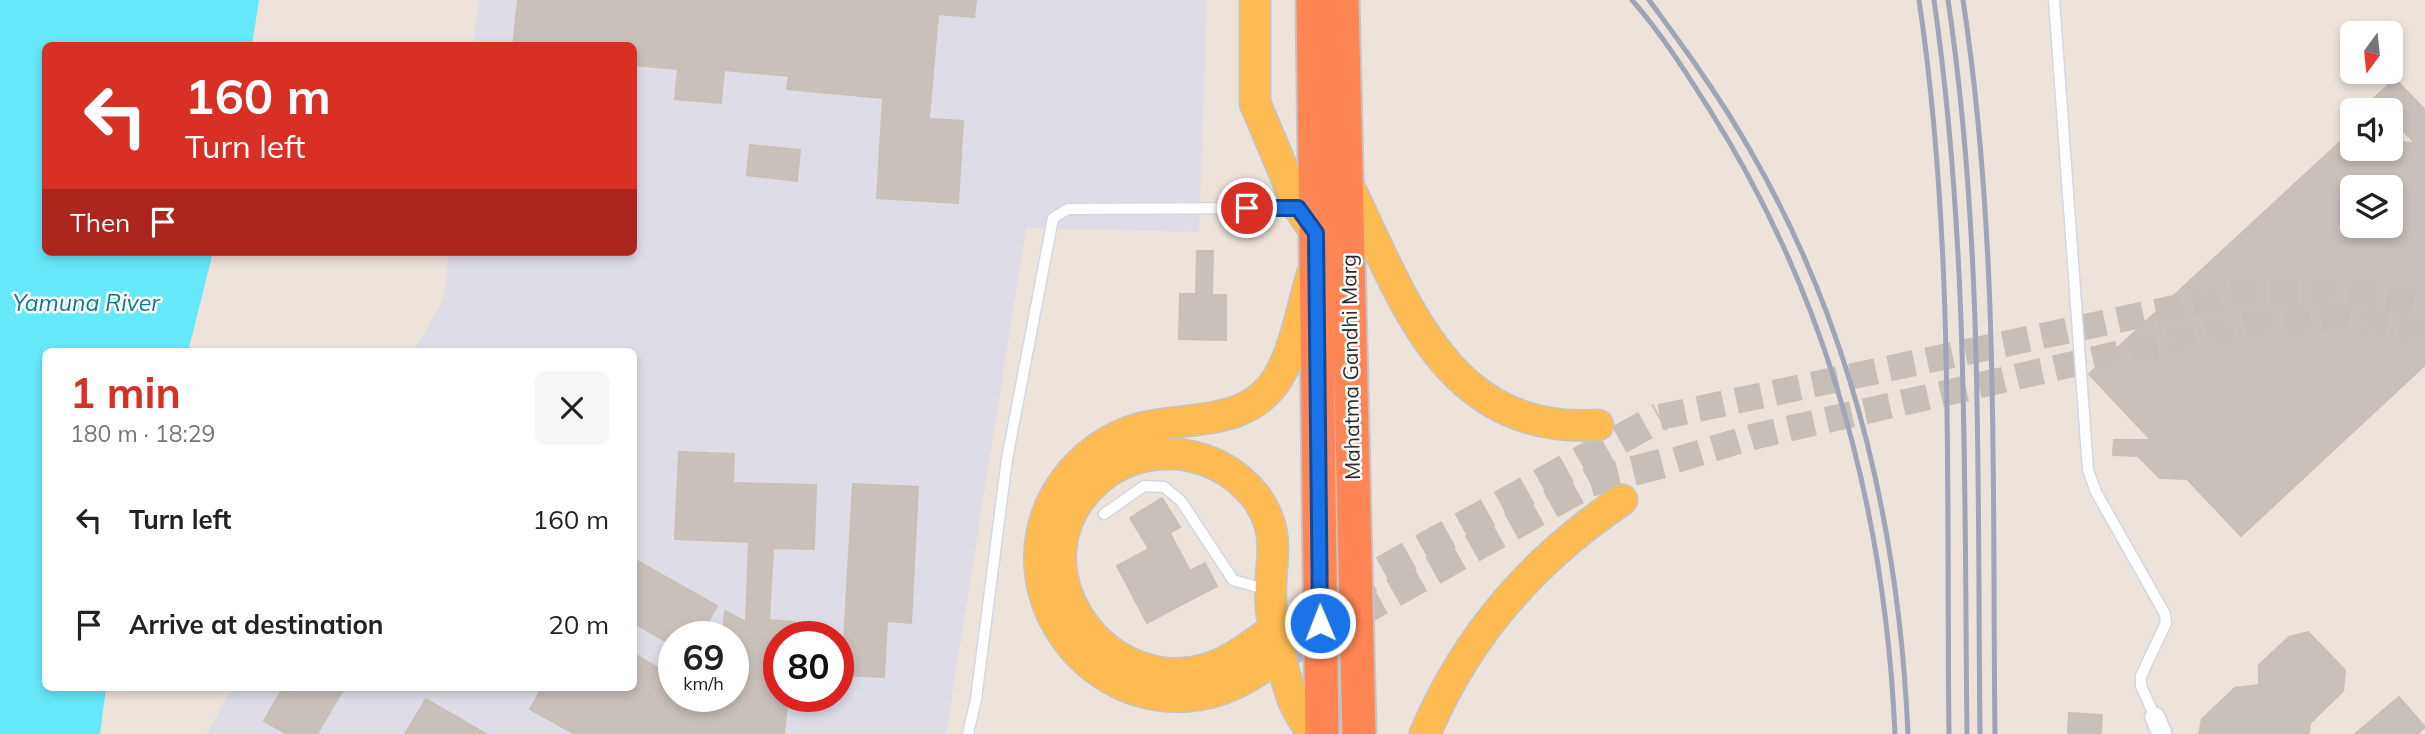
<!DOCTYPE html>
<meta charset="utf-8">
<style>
:root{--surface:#fff;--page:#f6f6f6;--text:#222;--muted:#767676;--accent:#d93025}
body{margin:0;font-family:Mulish,sans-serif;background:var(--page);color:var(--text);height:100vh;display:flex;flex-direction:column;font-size:26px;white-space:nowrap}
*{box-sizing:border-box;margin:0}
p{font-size:23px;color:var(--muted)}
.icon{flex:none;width:38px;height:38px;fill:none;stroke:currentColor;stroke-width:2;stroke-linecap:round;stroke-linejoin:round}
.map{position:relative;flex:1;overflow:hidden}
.panel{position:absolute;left:42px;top:348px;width:595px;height:343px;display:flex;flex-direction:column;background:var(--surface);border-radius:10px;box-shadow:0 4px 10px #0003}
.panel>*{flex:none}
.guide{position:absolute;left:42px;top:42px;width:595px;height:214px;border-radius:10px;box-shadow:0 4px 10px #0003;background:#d93025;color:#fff;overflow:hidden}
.needle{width:46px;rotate:195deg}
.fabs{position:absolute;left:2340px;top:21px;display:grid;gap:14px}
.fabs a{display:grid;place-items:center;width:63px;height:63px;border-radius:10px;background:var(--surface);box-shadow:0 4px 10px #0003;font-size:35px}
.speed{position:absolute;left:658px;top:621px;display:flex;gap:14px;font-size:35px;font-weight:700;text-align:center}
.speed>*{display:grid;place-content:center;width:91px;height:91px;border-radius:50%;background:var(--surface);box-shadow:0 4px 10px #0003;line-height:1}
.speed small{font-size:18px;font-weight:400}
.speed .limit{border:10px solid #d22;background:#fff;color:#111}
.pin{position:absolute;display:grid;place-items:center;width:60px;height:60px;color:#fff;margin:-30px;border:4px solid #fff;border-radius:50%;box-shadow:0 2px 7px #0007}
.me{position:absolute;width:77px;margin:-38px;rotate:359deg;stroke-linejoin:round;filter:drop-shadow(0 0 5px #0008)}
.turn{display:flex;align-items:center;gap:24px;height:147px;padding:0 28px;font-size:32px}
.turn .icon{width:91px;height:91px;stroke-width:2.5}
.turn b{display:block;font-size:49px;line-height:60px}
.then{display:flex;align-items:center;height:66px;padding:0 28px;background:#0003;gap:14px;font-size:26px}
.round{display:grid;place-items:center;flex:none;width:74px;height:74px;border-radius:10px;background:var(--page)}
.summary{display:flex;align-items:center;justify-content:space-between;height:119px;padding:0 28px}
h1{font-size:42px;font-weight:700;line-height:52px;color:var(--accent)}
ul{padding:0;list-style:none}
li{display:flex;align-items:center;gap:21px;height:105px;padding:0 28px}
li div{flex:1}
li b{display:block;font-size:26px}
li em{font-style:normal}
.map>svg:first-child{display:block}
</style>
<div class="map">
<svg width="2425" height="734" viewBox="0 0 2425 734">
<rect width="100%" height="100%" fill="#eee3db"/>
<path fill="#dedce6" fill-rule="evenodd" d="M479,0H1207L1199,232L1026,228L946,734H207L232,688H634V352H414L444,297L449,252H634V46L473,45ZM674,637H733V696H674ZM779,637H838V696H779Z"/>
<path fill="#65e8f9" d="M0,0H259L252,45L46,46V252H213L188,352H46V688H106L100,734H0Z"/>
<g fill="#c9c0bb" stroke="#c9bfb5" stroke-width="2" fill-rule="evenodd">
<path d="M518,0H976L974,17L938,14L929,119L963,121L958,203L877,198L883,98L787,89L789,76L724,70L721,103L675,99L678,69L634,65V46H513Z"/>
<path d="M2395,79L2425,110V365L2241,536L2187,479L2160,478L2138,456L2113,455L2114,440H2151L2089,374L2352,131V149H2390V141L2415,143L2390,117V110H2384L2373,99ZM2352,187H2390V226H2352Z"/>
<path d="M750,145L800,150L797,181L747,175Z"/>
<path d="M1197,251H1213L1212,295H1226V340L1179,339L1180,294H1196Z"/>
<path d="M679,452L734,454L733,483L816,485L814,549L773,548L769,620L794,622L793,637H779V696H788L784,734H575L530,709L542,688H634V654L674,677V696H733V637H723L725,611L746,622L749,542L675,539Z"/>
<path d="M853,484L918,487L911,623L887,621L884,677L842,675Z"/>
<path d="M1162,498L1180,527L1170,533L1190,571L1205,563L1217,586L1147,623L1117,566L1149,549L1130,518Z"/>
<path d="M634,559L717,606L700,637H674V646L634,623Z"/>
<path d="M2308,632L2345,670L2343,691L2310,723L2309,734H2199L2202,719L2235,688L2259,685V665L2289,637Z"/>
<path d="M283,688H344L317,734H287L264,721Z"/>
<path d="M2399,697L2425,727L2417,734H2355Z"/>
<path d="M426,699L486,734H405Z"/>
<path d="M2069,713L2102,715L2101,734H2068Z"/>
</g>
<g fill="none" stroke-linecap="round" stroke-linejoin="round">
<g stroke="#c7beb8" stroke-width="26" stroke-dasharray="26 13" stroke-linecap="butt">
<path d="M1660,417L2245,293L2348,290L2425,304"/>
<path d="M1676,460L1752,437L2249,324L2345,317L2425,333"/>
</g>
<g stroke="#c7beb8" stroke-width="30" stroke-dasharray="30 15" stroke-linecap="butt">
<path d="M1265,636L1660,417"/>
<path d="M1276,659L1590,482L1676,460"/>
</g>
<g stroke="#d0d7e5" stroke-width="13">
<g id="lane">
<path d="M2054,0L2088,470L2096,492L2165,614L2166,623L2141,676V686L2155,717"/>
<path d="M1104,514L1144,486L1164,487L1181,501L1233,580L1268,590"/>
<path d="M968,734L976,699L1007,459L1053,218L1068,209L1296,208"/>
</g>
</g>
<g stroke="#d0d7e5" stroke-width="23">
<path id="street" d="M2155,717L2162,734"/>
</g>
<g stroke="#c4c4c4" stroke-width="33">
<g id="primary">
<path d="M1255,0V103L1299,208L1316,233"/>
<path d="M1346,181C1403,295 1443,435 1598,425"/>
<path d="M1265,636C1247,648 1231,661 1210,668C1098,703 1005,556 1100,478C1119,462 1144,454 1169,454C1203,454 1235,470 1256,497C1284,536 1268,562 1271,604C1272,628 1284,674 1292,697C1296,710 1306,723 1313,734"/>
<path d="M1276,659C1249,677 1223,694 1190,696C1077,706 996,576 1065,481C1083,456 1111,436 1141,428C1190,416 1249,427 1279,376C1296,346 1302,307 1312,275"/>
<path d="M1425,734C1467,635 1533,560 1622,500"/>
</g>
</g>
<g stroke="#c4c4c4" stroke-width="37">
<g id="highway">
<path d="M1313,0L1322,734"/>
<path d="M1342,0L1359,734"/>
</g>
</g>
<use href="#lane" stroke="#fff" stroke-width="10"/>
<use href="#street" stroke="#fff" stroke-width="19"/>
<use href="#primary" stroke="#fdbb52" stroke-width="30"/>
<use href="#highway" stroke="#ff8555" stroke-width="33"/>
<g stroke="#9da5b7" stroke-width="5">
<path d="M1632,0C1662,34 1687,74 1711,112C1829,300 1885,513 1895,734"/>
<path d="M1649,0C1685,49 1720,97 1750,150C1853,328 1899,530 1908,734"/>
<path d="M1919,0C1955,242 1946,490 1949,734"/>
<path d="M1934,0C1969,243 1964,489 1967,734"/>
<path d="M1948,0C1984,242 1977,490 1980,734"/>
<path d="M1963,0C2000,242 1992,490 1995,734"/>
</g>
</g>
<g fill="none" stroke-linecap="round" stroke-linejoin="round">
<g stroke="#114b97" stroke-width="18">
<path id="route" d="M1247,208H1298L1316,233L1320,623"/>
</g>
<use href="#route" stroke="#1a73e8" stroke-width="12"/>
</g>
<g text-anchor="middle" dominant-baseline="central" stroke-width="5" stroke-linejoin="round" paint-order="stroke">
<g font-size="21" fill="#2b2b2b" stroke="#fff">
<text transform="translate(1350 367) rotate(-91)">Mahatma Gandhi Marg</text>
</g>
<g font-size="23" font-style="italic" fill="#047c98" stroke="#fff">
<text x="86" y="302">Yamuna River</text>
</g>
</g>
</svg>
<div class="fabs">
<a><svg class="needle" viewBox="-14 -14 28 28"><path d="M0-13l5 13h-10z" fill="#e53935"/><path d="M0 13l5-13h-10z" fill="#767676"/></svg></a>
<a><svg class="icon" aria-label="sound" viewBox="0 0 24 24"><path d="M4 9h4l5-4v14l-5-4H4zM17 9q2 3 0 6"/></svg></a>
<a><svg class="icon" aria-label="layers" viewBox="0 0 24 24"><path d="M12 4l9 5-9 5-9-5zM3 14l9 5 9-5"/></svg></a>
</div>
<div class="speed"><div>69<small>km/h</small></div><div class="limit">80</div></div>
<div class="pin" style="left:1247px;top:208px;background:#d93025"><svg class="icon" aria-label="arrive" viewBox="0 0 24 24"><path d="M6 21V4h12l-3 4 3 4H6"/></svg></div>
<svg class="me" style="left:1320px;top:623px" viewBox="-20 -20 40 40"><circle r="17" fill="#1a73e8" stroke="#fff" stroke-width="3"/><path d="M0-11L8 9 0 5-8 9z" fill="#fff"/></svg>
<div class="guide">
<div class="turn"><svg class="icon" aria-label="left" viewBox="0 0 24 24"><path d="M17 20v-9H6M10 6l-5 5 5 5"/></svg><div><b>160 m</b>Turn left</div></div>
<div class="then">Then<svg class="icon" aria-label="arrive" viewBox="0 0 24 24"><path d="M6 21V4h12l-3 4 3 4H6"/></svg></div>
</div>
<section class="panel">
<div class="summary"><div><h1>1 min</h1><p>180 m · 18:29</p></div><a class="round"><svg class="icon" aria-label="close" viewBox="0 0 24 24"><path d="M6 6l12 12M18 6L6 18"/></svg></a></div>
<ul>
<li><svg class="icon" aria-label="left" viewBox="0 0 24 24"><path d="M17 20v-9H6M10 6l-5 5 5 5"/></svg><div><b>Turn left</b></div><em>160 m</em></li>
<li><svg class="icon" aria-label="arrive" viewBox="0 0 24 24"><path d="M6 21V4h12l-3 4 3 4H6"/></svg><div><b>Arrive at destination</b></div><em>20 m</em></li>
</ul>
</section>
</div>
